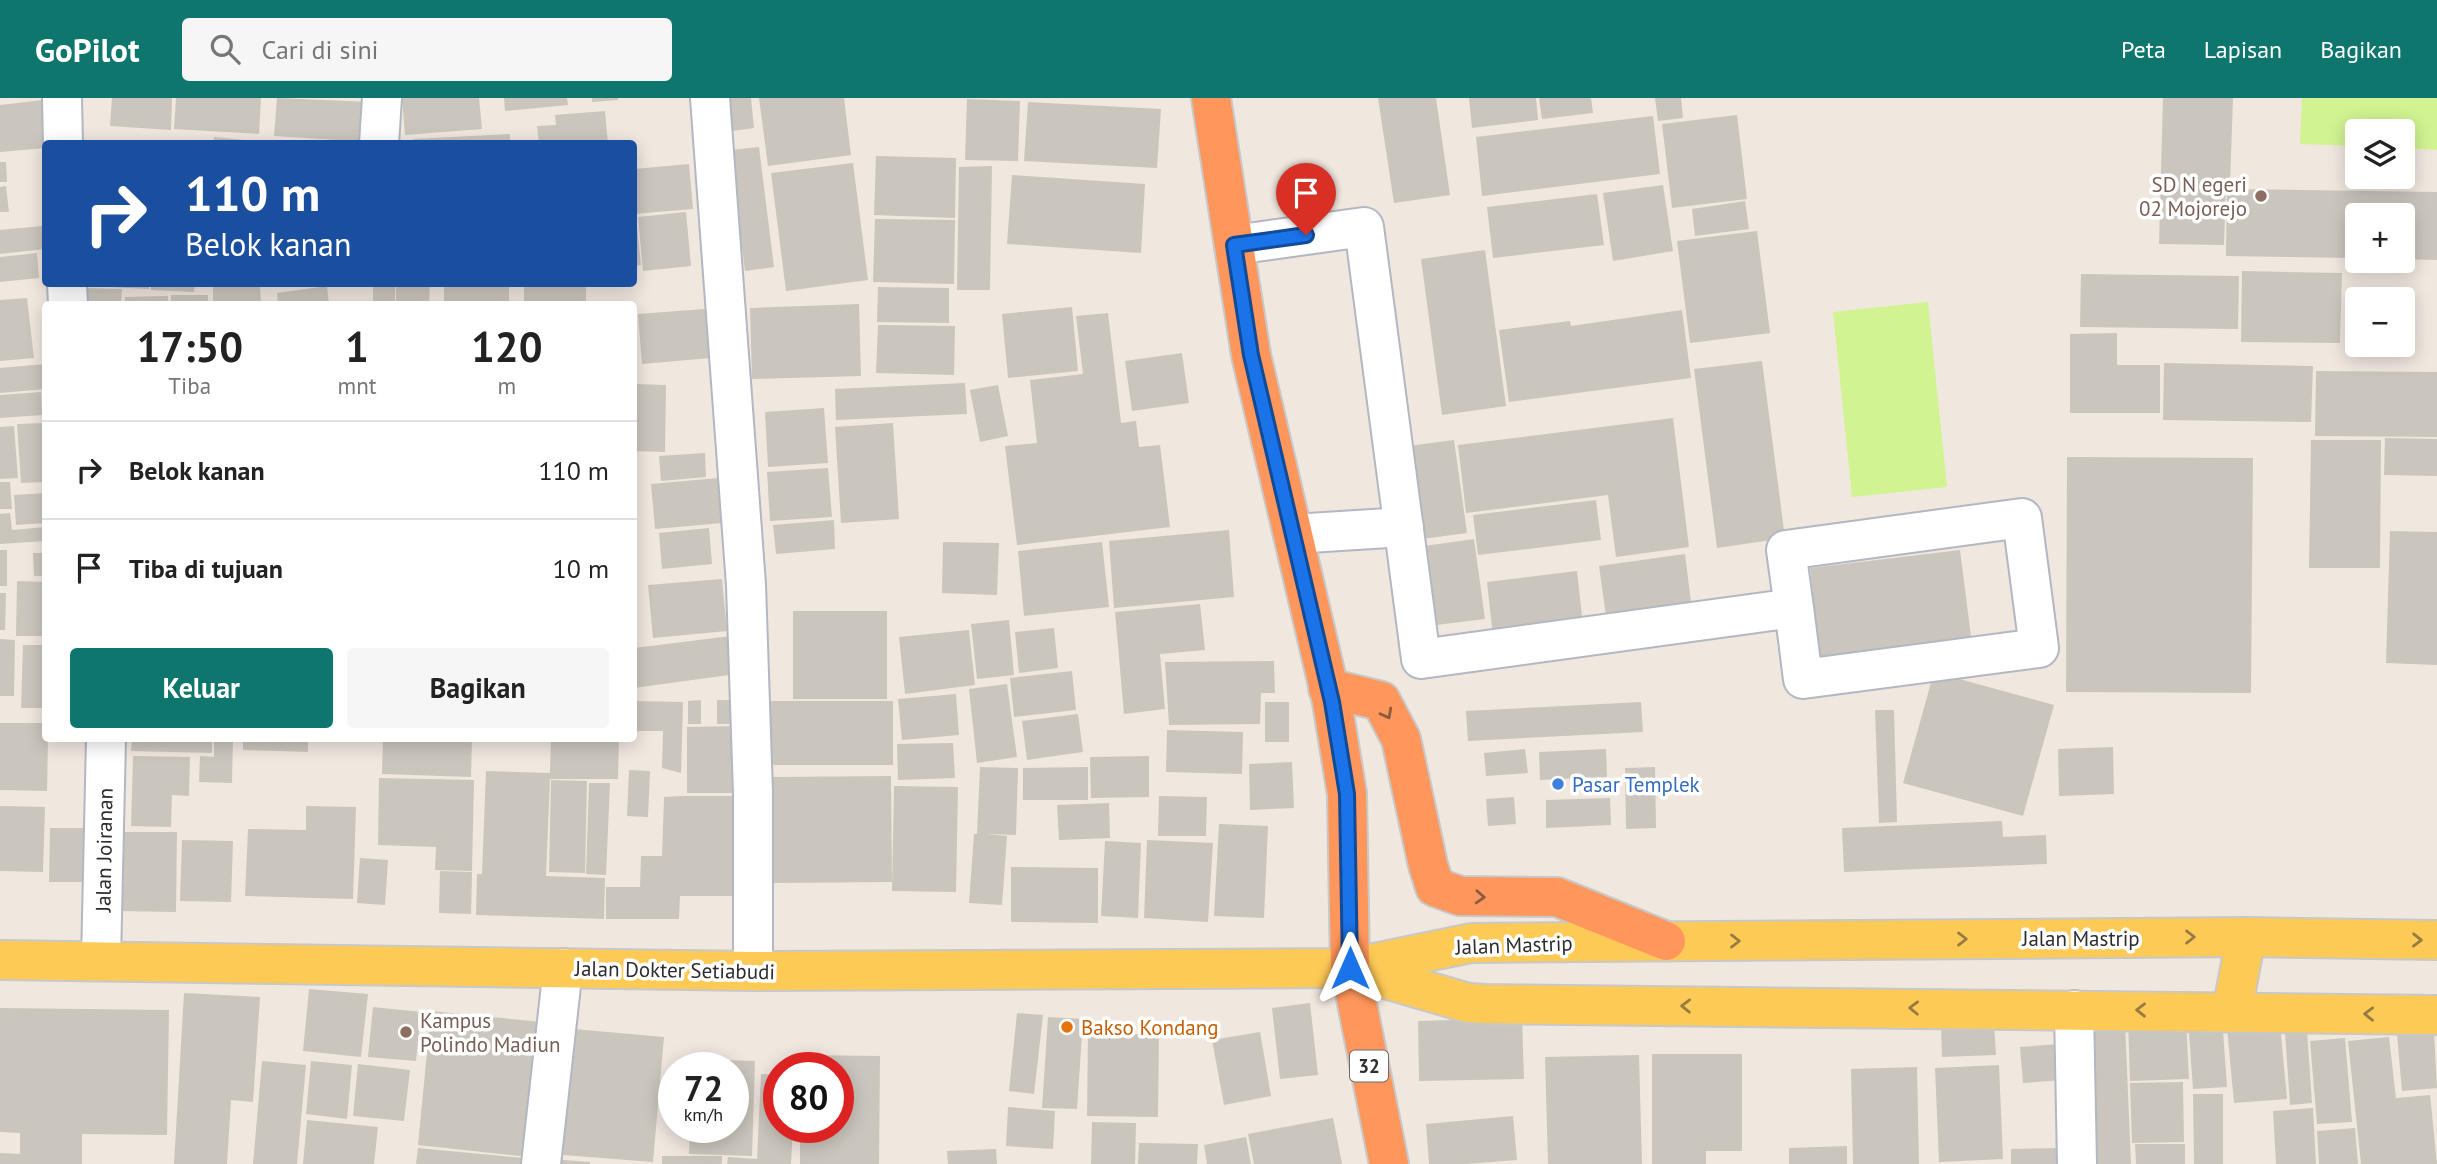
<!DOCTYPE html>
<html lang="id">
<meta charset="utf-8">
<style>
:root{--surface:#fff;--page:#f6f6f6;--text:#222;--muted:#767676;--line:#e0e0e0;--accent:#0f766e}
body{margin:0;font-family:"PT Sans",sans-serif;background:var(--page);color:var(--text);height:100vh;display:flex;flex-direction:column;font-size:26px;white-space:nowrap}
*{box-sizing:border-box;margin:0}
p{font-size:23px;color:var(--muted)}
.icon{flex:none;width:38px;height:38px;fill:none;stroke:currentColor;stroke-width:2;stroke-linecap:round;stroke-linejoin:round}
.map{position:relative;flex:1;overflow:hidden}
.sheet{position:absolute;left:42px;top:203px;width:595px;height:441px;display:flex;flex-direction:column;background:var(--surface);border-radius:7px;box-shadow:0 4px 18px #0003}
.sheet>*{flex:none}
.top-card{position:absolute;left:42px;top:42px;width:595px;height:147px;border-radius:7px;box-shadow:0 4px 18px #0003;background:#1a4fa0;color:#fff;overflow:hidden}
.buttons{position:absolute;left:2345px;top:21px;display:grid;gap:14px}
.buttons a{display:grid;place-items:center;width:70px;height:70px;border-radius:7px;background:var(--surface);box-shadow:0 4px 18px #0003;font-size:35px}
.speed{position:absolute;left:658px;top:954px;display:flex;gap:14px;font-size:35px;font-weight:700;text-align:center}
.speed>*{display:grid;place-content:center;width:91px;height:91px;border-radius:50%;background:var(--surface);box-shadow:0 4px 18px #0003;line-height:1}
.speed small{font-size:18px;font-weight:400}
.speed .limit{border:10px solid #d22;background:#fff;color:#111}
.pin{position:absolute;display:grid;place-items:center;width:60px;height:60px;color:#fff;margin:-72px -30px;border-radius:50% 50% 50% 0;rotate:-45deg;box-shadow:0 0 7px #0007}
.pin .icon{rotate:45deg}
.me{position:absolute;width:77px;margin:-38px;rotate:0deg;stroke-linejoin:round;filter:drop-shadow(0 0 5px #0008)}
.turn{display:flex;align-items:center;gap:24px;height:147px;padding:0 28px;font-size:32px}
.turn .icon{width:91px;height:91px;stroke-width:2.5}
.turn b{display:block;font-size:49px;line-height:60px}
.eta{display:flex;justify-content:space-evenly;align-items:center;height:119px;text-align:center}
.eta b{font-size:42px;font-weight:800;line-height:49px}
.action{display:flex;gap:14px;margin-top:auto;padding:14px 28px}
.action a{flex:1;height:80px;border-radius:7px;background:var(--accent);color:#fff;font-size:28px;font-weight:800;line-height:80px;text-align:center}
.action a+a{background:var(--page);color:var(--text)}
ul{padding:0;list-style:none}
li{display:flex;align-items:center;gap:21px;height:98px;padding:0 28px;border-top:2px solid var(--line)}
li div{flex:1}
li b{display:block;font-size:26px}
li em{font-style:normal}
header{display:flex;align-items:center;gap:42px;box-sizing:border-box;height:98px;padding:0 35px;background:var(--accent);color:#fff}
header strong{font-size:33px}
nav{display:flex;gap:38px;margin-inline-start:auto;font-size:24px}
.search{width:490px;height:63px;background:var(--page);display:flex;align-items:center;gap:18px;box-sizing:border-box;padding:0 24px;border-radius:7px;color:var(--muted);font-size:26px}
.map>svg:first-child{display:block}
</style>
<header>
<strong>GoPilot</strong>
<div class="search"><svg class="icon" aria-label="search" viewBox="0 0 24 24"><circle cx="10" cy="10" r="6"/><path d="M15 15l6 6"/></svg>Cari di sini</div>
<nav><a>Peta</a><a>Lapisan</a><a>Bagikan</a></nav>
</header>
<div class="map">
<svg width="2437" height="1066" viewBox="0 0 2437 1066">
<rect width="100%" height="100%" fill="#f0e7df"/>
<g fill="#d1f392">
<path d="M2302,0H2437V52L2403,50V33H2357V48L2300,46Z"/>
<path d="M1928,204L1947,389L1852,399L1833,214Z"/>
</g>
<g fill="#cbc6bd">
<path d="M112,0H172L171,32L110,28Z"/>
<path d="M176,0H261L259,36L174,31Z"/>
<path d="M277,0L371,4L368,44L274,38Z"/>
<path d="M402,0H479L482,31L405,37Z"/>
<path d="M504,0H567L568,7L505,13Z"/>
<path d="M592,0H618V2L592,4Z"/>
<path d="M714,0H751L754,30L718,35Z"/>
<path d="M759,0H844L851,57L768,68Z"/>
<path d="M1378,0H1436L1450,97L1394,105Z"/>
<path d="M1469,0H1536L1538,22L1472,30Z"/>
<path d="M1539,0H1591L1593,15L1542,21Z"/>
<path d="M1655,0H1681L1683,20L1658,23Z"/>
<path d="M2163,0H2233L2230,87L2226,86L2224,147L2159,146Z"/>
<path d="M967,1L1020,3L1018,63L965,62Z"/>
<path d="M43,2L46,50L0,54V7Z"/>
<path d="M1028,4L1161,11L1157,70L1024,63Z"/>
<path d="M605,13L608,46H539L537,28L556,27L555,17Z"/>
<path d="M1737,17L1747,101L1672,110L1662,26Z"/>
<path d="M1653,18L1660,76L1482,98L1476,39Z"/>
<path d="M510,36V46H413V41Z"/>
<path d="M214,39L266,44V46H213Z"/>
<path d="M759,49L774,169L745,173L730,52Z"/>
<path d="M876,58L956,60L955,120L874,117Z"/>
<path d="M0,64H6L7,84H0Z"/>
<path d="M853,65L868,182L786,193L771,75Z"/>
<path d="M689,66L693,111L634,116V71Z"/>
<path d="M992,68L990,192H957L959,69Z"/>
<path d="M1012,77L1145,86L1141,155L1007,146Z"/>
<path d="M1663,87L1673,153L1613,163L1603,95Z"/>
<path d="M6,88L9,114H0V89Z"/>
<path d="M2227,91L2437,94V162L2403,161V117H2357V160L2226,158Z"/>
<path d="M1597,96L1604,147L1493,160L1487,109Z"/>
<path d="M1745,103L1749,131L1695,138L1692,111Z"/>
<path d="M686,114L691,168L643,173L638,119Z"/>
<path d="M875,121L955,122L954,186L873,184Z"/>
<path d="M42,128L45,151L0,156V132Z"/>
<path d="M634,128H637L641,167L634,168Z"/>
<path d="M1757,133L1770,235L1690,245L1677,143Z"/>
<path d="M1485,152L1506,308L1442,317L1421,161Z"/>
<path d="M37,155L39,180L0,184V159Z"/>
<path d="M2242,173L2342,175L2340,245L2241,244Z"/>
<path d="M2081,176L2239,178L2238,231L2080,229Z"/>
<path d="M110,186H149V191L110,189Z"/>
<path d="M151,186H195L194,194L151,192Z"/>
<path d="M213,186H260L261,206H213Z"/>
<path d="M373,186H395V206L373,205Z"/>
<path d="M396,186H430L429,206L396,205Z"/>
<rect x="444" y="186" width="65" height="20"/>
<rect x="524" y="186" width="62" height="20"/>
<path d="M327,188L329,206H278L277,195Z"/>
<path d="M878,189L949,190V225L877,224Z"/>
<path d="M80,190L122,191L121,206H80Z"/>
<rect x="171" y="197" width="37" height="9"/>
<path d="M168,198V206H125V199Z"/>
<path d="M27,200L34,260L0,263V202Z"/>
<path d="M859,206L861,278L752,281L750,210Z"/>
<path d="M1072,209L1078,273L1008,280L1002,216Z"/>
<path d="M717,210L722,259L642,266L638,216Z"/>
<path d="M1682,212L1691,280L1509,304L1499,232L1570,223L1571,228Z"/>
<path d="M1108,215L1121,325L1136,323L1139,349L1160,347L1170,429L1017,447L1005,348L1037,345L1030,282L1083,276L1076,218Z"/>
<path d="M878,227L955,228L954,277L876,275Z"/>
<path d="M2117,235V267H2160V315H2070V236Z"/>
<path d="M1182,255L1189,305L1132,313L1125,263Z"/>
<path d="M1762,263L1785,440L1717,450L1694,271Z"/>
<path d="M2164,265L2313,268L2311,324L2163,322Z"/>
<path d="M46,266V291L0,295V270Z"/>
<path d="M2316,273L2437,274V339L2315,338Z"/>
<path d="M965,285L967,316L836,322L835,291Z"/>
<path d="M634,286L666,287L665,354L634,353Z"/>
<path d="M998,287L1008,338L980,344L970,292Z"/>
<path d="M41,294L42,317L0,320V297Z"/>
<path d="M824,310L828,365L768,369L765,314Z"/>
<path d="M1673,320L1689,449L1616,459L1608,397L1466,415L1458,347Z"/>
<path d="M46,325V384L21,385L17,326Z"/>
<path d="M893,325L899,421L841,425L835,329Z"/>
<path d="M14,328L18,380L0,381V329Z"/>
<path d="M2385,340L2437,341V378L2384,377Z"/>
<path d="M1454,342L1467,435L1415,442L1401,349Z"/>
<path d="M2311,342H2381L2380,470H2309Z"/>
<path d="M705,355L706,379L661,383L659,358Z"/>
<path d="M2067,359L2253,360L2251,595L2066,594Z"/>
<path d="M828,370L832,419L770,423L767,374Z"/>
<path d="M730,379L734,424L655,431L651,386Z"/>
<path d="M0,384H10L12,411H0Z"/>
<path d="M46,395V425L16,427L14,397Z"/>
<path d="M1596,402L1601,442L1478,457L1473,417Z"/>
<path d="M10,415L12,432L46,429V443L0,446V416Z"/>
<path d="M834,422L835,451L776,456L773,427Z"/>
<path d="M709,430L712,466L662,471L659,435Z"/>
<path d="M1229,432L1234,499L1114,510L1109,443Z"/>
<path d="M2390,433L2437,434V567L2386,565Z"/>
<path d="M1474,441L1485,521L1436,527L1424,448Z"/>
<path d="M943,444L999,445L997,497L942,495Z"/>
<path d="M1102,444L1109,509L1024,518L1018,453Z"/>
<rect x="0" y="452" width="7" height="36"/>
<path d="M1960,452L1973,554L1822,573L1810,470Z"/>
<path d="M33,455H46V478H34Z"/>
<path d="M1685,456L1693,520L1608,532L1599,468Z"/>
<path d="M1577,473L1584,537L1494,548L1487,484Z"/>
<path d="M722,481L727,533L653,540L648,487Z"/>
<path d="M17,483L46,484V538H16Z"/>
<path d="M0,495H6L5,532H0Z"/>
<path d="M1200,506L1205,552L1160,556L1165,611L1124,616L1115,514Z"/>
<rect x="793" y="513" width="94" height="88"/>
<path d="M1009,522L1014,577L977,581L971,526Z"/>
<path d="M1054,530L1058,570L1019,575L1015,534Z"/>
<path d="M969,532L975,587L905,596L899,539Z"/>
<path d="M731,538L736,576L634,590V550Z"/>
<path d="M0,541L15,542L14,598H0Z"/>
<path d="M23,547H46V610H21Z"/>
<path d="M1274,563L1275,595H1261L1260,626L1169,627L1165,564Z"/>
<path d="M1072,573L1076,612L1014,619L1010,580Z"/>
<path d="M1934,574L2054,607L2023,718L1903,685Z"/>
<path d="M1007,586L1017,659L977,665L969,591Z"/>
<path d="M956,596L959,637L902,642L898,601Z"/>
<path d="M701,602V626H688V603Z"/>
<path d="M717,602H739L740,626H717Z"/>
<path d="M634,603L683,604L681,675L662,670L663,633H634Z"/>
<rect x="770" y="603" width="123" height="64"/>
<rect x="1265" y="604" width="24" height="40"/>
<path d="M1641,604L1643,634L1468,643L1466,613Z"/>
<path d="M1875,612H1894L1897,724L1879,725Z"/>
<path d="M1078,616L1083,654L1027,662L1022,623Z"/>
<path d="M0,625H46V640H48L47,693L0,692Z"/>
<path d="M742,628V695H687V629Z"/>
<path d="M1167,632L1243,634L1242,676L1166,674Z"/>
<path d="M132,640H212V655L131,653Z"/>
<path d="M214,640H233L232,685L199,684L200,658L214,659Z"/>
<path d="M243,640H308V654L243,652Z"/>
<path d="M383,640H472L471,679L382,676Z"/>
<path d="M551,640H619L618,681H550L546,778L605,780L604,821L476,817L477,776H482L486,673L550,675Z"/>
<path d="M953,645L955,680L898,682L897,646Z"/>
<path d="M2113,649L2114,696L2059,698L2058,651Z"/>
<path d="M1525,651L1528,675L1486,678L1484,655Z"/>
<path d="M1606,651L1607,679L1540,682L1539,654Z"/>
<path d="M133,658L190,659L189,698L172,697L171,729L131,728Z"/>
<path d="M1149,658V699L1091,700L1090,659Z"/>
<path d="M1292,664L1294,710L1250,712L1249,666Z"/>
<path d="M980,669L1018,670L1016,737L987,736L1007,738L1002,807L969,805L974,736H977Z"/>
<path d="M1088,669V702H1023V670Z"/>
<path d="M1655,669L1656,730L1626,731L1625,670Z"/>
<path d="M629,672L650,673L648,719L627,718Z"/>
<path d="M891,678L892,784L772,785V679Z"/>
<path d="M379,680L474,682L472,773L435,772L436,749L378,747Z"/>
<path d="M551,682L587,683L585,775L549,774Z"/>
<path d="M589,685H610L606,777L586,776Z"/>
<path d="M894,688L958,689L956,794L892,793Z"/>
<path d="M682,698H745L743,798H680L679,821H606V789H640L641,758H662L664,699Z"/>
<path d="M1159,698L1207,699L1206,738H1158Z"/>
<path d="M1514,699L1516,726L1488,728L1486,701Z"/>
<path d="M1610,700L1611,727L1546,730V702Z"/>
<path d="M1109,705L1110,740L1059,742L1057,707Z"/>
<path d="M0,708L45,709L43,774L0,773Z"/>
<path d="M306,708L356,709L353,801L245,798L248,731L306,732Z"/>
<path d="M2002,723L2003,739L2046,737L2047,766L1844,774L1842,730Z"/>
<path d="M1219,726L1268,728L1264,820L1214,818Z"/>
<path d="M50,730H84L83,784H49Z"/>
<path d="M115,734H177L176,814L114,813Z"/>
<path d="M182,742L233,743L231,804L180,803Z"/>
<path d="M1147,742L1213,745L1208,824L1144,820Z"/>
<path d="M1105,743L1141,745L1138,820L1101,818Z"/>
<path d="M360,760L388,762L385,807L357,805Z"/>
<path d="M1011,769L1098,770V825L1011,824Z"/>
<path d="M440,773L472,774L471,816L439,815Z"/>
<path d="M309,891L368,896L361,959L303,953Z"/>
<path d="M184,895L260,899L253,1004L231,1002L227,1066H174Z"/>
<path d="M1310,905L1318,977L1280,981L1272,910Z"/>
<path d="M373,909L421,914L416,963L368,959Z"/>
<path d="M0,910L169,912L167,1037L82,1036V1066H0V1055L20,1056V1035L0,1034Z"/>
<path d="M431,913L542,924L528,1059L418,1047Z"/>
<path d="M1017,915L1043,917L1034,996L1009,993Z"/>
<path d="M1048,919L1083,921L1077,1011L1042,1010Z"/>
<path d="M2222,919L2227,989L2193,991L2188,922Z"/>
<path d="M1522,920L1524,981L1419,983L1418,923Z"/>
<path d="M2186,920L2189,981L2130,983L2128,922Z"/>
<path d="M2125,924L2131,1066H2081L2076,926Z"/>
<path d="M1994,925L1996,957L1942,959L1941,927Z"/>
<path d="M2280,926L2287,1001L2234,1005L2227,930Z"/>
<path d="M574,931L664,939L653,1064L563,1057Z"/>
<path d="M2307,932L2312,1005L2290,1007L2285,934Z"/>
<path d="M1260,934L1271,998L1224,1007L1212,942Z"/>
<path d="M2434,934L2437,990L2402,993L2397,937Z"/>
<path d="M1088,936H1159L1158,1019L1087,1018Z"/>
<path d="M2389,939L2396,1000L2430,997L2437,1066H2361L2348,943Z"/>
<path d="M2345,940L2352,1024L2317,1026L2310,943Z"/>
<path d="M2059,946L2062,982L2023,985L2020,949Z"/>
<path d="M1652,956H1742V1053H1706V1066H1652Z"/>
<path d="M801,957L880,958L879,1066H800V1029H838V970H801Z"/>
<path d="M1639,957L1642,1066H1548L1545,959Z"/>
<path d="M692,961L755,963L752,1058L689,1056L690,1029H733V970H692Z"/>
<path d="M262,963L306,967L297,1066H253Z"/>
<path d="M311,963L352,967L347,1021L306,1016Z"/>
<path d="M358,966L410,972L404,1023L353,1018Z"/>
<path d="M1999,967L2003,1061L1939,1064L1935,970Z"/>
<path d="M1917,969L1919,1066H1853L1851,971Z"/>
<path d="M761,976L779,977V1029H793L791,1066H727L728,1059L757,1061Z"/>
<path d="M2183,984L2184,1044L2132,1045L2130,985Z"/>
<path d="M2193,996H2223V1066H2194Z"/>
<path d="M1008,1009L1055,1013L1053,1051L1006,1048Z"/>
<path d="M2313,1010L2316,1066H2276L2273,1013Z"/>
<path d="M1513,1018L1517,1062L1466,1066H1429L1426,1026Z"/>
<path d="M1333,1020L1342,1066H1254L1248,1036Z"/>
<path d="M307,1022L378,1029L374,1066H303Z"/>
<path d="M1092,1024L1136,1025L1135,1066H1091Z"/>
<path d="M2355,1030L2358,1066H2319L2317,1033Z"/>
<path d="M1246,1039L1251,1066H1207L1204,1047Z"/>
<path d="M1139,1045L1198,1046L1197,1066H1138Z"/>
<path d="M2135,1046H2185V1066H2136Z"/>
<path d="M1847,1048V1066H1789V1050Z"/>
<path d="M418,1050L523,1060L522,1066H416Z"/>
<path d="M2066,1050V1066H2011V1051Z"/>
<path d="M996,1051L997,1066H948L947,1053Z"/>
<rect x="662" y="1058" width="60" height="8"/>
<path d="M551,1061L590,1064V1066H551Z"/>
</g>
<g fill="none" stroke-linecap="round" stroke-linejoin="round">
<g stroke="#b3b7c2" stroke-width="42">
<g id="minor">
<path d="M62,0L63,46"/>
<path d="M710,0L746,487L753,695V873"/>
<path d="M379,46L382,0"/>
<path d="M1234,147L1364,129L1421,561L1794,510L1803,581L2039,550L2022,420L1786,452L1794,510"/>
<path d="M67,186L68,206"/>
<path d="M1293,436L1404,429"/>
<path d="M101,863L106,640"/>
<path d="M2074,912L2077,1066"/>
<path d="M541,1066L563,870"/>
</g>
</g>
<g stroke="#c8c8c8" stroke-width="42">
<g id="major">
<path d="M0,862L753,873L1350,870L1471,845L2246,839L2437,842"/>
<path d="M1355,872L1468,905L1485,906L2437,917"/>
<path d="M2232,913L2246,839"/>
</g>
</g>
<g stroke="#c8c8c8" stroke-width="42">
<g id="highway">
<path d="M1211,0L1251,257L1332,604L1347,696L1350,870L1389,1066"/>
<path d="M1328,590L1381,603L1401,641L1428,767L1435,789L1460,798L1557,799L1666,843"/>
</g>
</g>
<use href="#minor" stroke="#fff" stroke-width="38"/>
<use href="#major" stroke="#feca56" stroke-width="38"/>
<use href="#highway" stroke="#ff965b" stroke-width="38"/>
</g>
<defs><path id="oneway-chevron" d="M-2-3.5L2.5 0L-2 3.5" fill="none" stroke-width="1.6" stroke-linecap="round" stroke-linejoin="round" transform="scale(1.75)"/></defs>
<g stroke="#8c5c42">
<use href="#oneway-chevron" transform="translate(1387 616) rotate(62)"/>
<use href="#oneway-chevron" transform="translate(1480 799) rotate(3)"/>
</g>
<g stroke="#967c42">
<use href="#oneway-chevron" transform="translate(2190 839)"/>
<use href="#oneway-chevron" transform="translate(1962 841)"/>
<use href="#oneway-chevron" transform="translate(2417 842) rotate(1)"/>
<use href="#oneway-chevron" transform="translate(1735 843)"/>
<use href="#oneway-chevron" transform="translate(1686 908) rotate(-179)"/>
<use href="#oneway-chevron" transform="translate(1914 910) rotate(-179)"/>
<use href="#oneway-chevron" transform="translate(2141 912) rotate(-179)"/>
<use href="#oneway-chevron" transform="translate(2369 916) rotate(-179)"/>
</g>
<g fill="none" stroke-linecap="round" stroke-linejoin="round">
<g stroke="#114b97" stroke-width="18">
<path id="route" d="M1306,137L1234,147L1251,257L1332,604L1347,696L1350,870"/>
</g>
<use href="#route" stroke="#1a73e8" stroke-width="12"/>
</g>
<g fill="#8d6e63" stroke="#fff" stroke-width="2.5">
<circle cx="2261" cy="98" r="7"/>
<circle cx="406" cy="934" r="7"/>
</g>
<circle fill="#3f7fe0" stroke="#fff" stroke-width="2.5" cx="1558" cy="686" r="7"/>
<circle fill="#e8710a" stroke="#fff" stroke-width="2.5" cx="1067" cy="929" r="7"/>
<g text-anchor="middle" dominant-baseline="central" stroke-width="7" stroke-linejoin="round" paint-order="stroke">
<rect fill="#fff" stroke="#6c6c6c" stroke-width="2" x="1350" y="952.5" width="38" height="31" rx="5"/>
<g font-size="19" font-weight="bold" fill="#2d2d2d">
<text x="1369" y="968">32</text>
</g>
<g font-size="21" fill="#785e54" stroke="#fff" text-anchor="end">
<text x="2247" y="86">SD N egeri<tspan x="2247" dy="24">02 Mojorejo</tspan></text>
<text x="420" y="922" text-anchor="start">Kampus<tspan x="420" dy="24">Polindo Madiun</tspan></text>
</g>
<g font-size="21" fill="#366cbe" stroke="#fff" text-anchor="start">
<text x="1572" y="686">Pasar Templek</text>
</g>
<g font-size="21" fill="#2d2d2d" stroke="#fff">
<text transform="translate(104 752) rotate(-89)">Jalan Joiranan</text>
<text x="2081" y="840">Jalan Mastrip</text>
<text transform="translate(1514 847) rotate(-2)">Jalan Mastrip</text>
<text transform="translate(675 872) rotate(1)">Jalan Dokter Setiabudi</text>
</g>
<g font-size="21" fill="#c56008" stroke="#fff" text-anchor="start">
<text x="1081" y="929">Bakso Kondang</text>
</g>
</g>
</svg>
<div class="buttons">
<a><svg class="icon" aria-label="layers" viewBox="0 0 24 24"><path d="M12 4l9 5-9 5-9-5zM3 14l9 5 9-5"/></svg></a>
<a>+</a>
<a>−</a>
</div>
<div class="speed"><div>72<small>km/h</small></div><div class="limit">80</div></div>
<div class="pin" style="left:1306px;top:137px;background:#d93025"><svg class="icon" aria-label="arrive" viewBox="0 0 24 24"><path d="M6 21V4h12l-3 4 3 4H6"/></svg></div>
<svg class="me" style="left:1350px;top:870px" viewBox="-20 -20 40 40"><path d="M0-17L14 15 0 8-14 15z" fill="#1a73e8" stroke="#fff" stroke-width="4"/></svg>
<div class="top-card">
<div class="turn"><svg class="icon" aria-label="right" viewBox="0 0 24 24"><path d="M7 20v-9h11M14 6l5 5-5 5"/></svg><div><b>110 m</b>Belok kanan</div></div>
</div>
<section class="sheet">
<div class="eta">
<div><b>17:50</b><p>Tiba</p></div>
<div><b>1</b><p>mnt</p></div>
<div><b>120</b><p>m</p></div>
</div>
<ul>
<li><svg class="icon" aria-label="right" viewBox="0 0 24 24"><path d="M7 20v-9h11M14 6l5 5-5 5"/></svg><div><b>Belok kanan</b></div><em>110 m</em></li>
<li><svg class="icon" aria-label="arrive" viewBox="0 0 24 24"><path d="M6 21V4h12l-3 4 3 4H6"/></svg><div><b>Tiba di tujuan</b></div><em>10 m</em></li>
</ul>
<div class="action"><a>Keluar</a><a>Bagikan</a></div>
</section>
</div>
